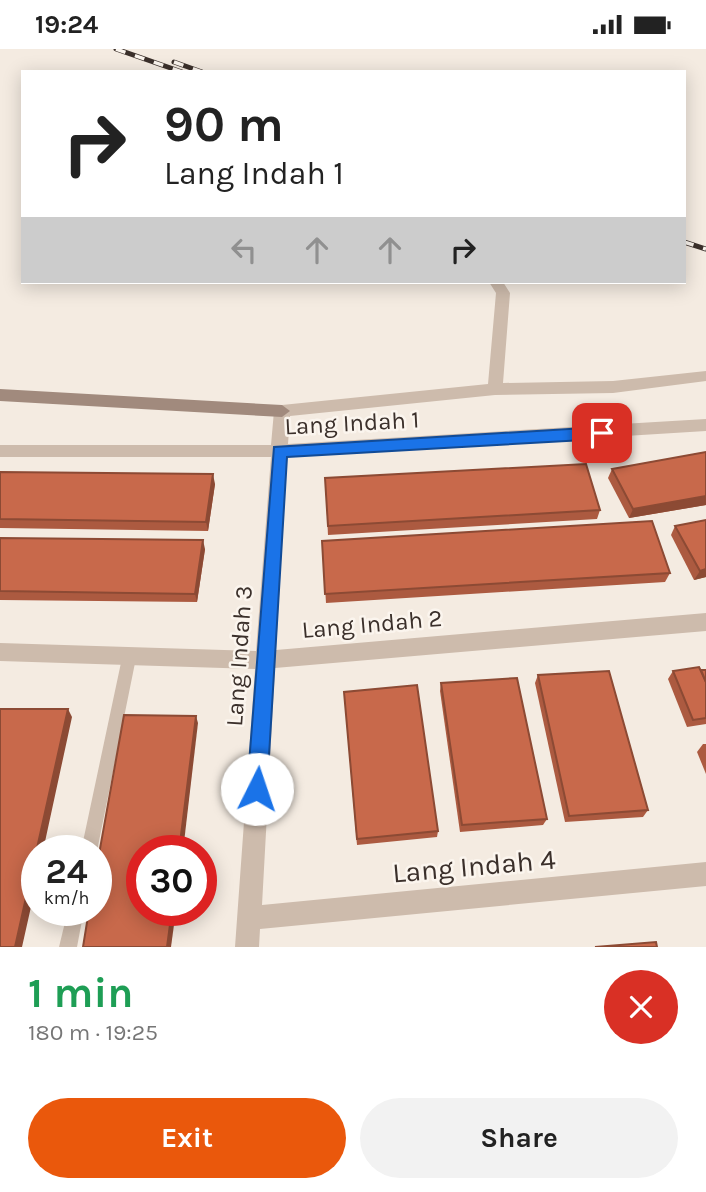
<!DOCTYPE html>
<meta charset="utf-8">
<style>
:root{--surface:#fff;--page:#f2f2f2;--text:#222;--muted:#767676;--accent:#ea580c}
body{margin:0;font-family:Karla,sans-serif;background:var(--page);color:var(--text);height:100vh;display:flex;flex-direction:column;font-size:26px;white-space:nowrap}
*{box-sizing:border-box;margin:0}
p{font-size:23px;color:var(--muted)}
.icon{flex:none;width:38px;height:38px;fill:none;stroke:currentColor;stroke-width:2;stroke-linecap:round;stroke-linejoin:round}
.map{position:relative;height:898px;overflow:hidden}
.side{display:flex;flex-direction:column;background:var(--surface);flex:1}
.side>*{flex:none}
.banner{position:absolute;left:21px;top:21px;width:665px;height:214px;border-radius:0px;box-shadow:0 4px 18px #0003;background:#fff;color:var(--text);overflow:hidden}
.speed{position:absolute;left:21px;top:786px;display:flex;gap:14px;font-size:35px;font-weight:700;text-align:center}
.speed>*{display:grid;place-content:center;width:91px;height:91px;border-radius:50%;background:var(--surface);box-shadow:0 4px 18px #0003;line-height:1}
.speed small{font-size:18px;font-weight:400}
.speed .limit{border:10px solid #d22;background:#fff;color:#111}
.pin{position:absolute;display:grid;place-items:center;width:60px;height:60px;color:#fff;margin:-30px;border-radius:14px;box-shadow:0 4px 10px #0006}
.me{position:absolute;width:77px;margin:-38px;rotate:4deg;stroke-linejoin:round;filter:drop-shadow(0 0 5px #0008)}
.turn{display:flex;align-items:center;gap:24px;height:147px;padding:0 28px;font-size:32px}
.turn .icon{width:91px;height:91px;stroke-width:2.5}
.turn b{display:block;font-size:49px;line-height:60px}
.lanes{display:flex;align-items:center;height:66px;padding:0 28px;background:#0003;justify-content:center;gap:35px;direction:ltr}
.lanes .off{opacity:.35}
.round{display:grid;place-items:center;flex:none;width:74px;height:74px;border-radius:37px;background:var(--page)}
.overview{display:flex;align-items:center;justify-content:space-between;height:119px;padding:0 28px}
h1{font-size:42px;font-weight:700;line-height:52px;color:#1e9e55}
.action{display:flex;gap:14px;margin-top:auto;padding:14px 28px}
.action a{flex:1;height:80px;border-radius:42px;background:var(--accent);color:#fff;font-size:28px;font-weight:700;line-height:80px;text-align:center}
.action a+a{background:var(--page);color:var(--text)}
.status{display:flex;justify-content:space-between;align-items:center;height:49px;padding:0 35px;background:var(--surface);direction:ltr}
.status svg{height:19px;fill:currentColor}
.map>svg:first-child{display:block}
</style>
<div class="status"><b>19:24</b><svg viewBox="0 0 49 12"><path d="M0 12V9h3v3zM5 12V6h3v6zM10 12V3h3v9zM15 12V0h3v12zM26 1h20v11H26zM47 4h2v5h-2z"/></svg></div>
<div class="map">
<svg width="706" height="898" viewBox="0 0 706 898">
<rect width="100%" height="100%" fill="#f4ebe1"/>
<g fill="none" stroke-linecap="round" stroke-linejoin="round">
<g fill="#cdbbac" fill-rule="evenodd">
<path d="M129,603L134,605L136,609L97,802L96,804V802H81L122,609L124,605Z"/>
<path d="M68,861H84L77,898H59Z"/>
</g>
<path fill="#cdbbac" fill-rule="evenodd" d="M489,233H503L510,244L503,334L613,332L706,322V332L613,344L495,346L290,367L288,395L706,370V382L287,408L276,601L706,564V582L275,619L262,856L706,813V837L260,880L259,898H235L255,620L0,612V594L256,602L271,408H0V396H271L274,362L282,356L488,335L496,244Z"/>
<path fill="#a18a7d" fill-rule="evenodd" d="M0,340L282,356L290,362L282,368L0,352Z"/>
<g stroke="#3b302b" stroke-width="5">
<g id="rail">
<path d="M116,0L182,23"/>
<path d="M174,13L202,23"/>
<path d="M684,193L706,200"/>
</g>
</g>
<use href="#rail" stroke="#fbf5ee" stroke-width="3.5" stroke-dasharray="10" stroke-linecap="butt"/>
</g>
<g fill="#ac5a40">
<path d="M706,403V456L629,469L608,429L612,420Z"/>
<path d="M0,423L215,435L208,482L0,479Z"/>
<path d="M325,429L600,461L597,470L328,486Z"/>
<path d="M706,471V528L694,531L671,486L675,477Z"/>
<path d="M0,489L205,500L197,553L0,551Z"/>
<path d="M322,492L670,524L665,533L326,554Z"/>
<path d="M701,621H706V675L687,678L668,630L673,622Z"/>
<path d="M538,626L648,761L643,768L565,773L535,634Z"/>
<path d="M441,634L547,770L543,776L460,783L440,642Z"/>
<path d="M344,643L438,782L437,788L357,796Z"/>
<path d="M703,695H706V725L697,703Z"/>
</g>
<g fill="#8c4a34">
<path d="M213,425L215,435L208,482L206,473Z"/>
<path d="M706,447V456L629,469L633,460Z"/>
<path d="M203,491L205,500L197,553L195,545Z"/>
<path d="M706,520V528L694,531L700,522Z"/>
<path d="M68,660L72,668L43,802H37V831L22,898H15Z"/>
<path d="M196,667L198,674L183,802H179Z"/>
<path d="M172,861H176L171,898H167Z"/>
</g>
<g fill="#c8694b" stroke="#8c4a34" stroke-width="2">
<path d="M706,403V447L633,460L612,420Z"/>
<path d="M586,415L600,461L328,477L325,429Z"/>
<path d="M0,423L213,425L206,473L0,470Z"/>
<path d="M706,471V520L700,522L675,477Z"/>
<path d="M652,472L670,524L325,545L322,492Z"/>
<path d="M0,489L203,491L195,545L0,542Z"/>
<path d="M699,618L706,633V669L693,671L673,622Z"/>
<path d="M701,621H706V633Z"/>
<path d="M609,622L648,761L569,767L538,626Z"/>
<path d="M517,629L547,770L462,776L441,634Z"/>
<path d="M417,636L438,782L357,790L344,643Z"/>
<path d="M0,660H68L15,898H0Z"/>
<path d="M124,666L196,667L179,802H142V861H172L167,898H83L89,861H96V822Z"/>
<path d="M656,893L657,898H595Z"/>
</g>
<path fill="#1a73e8" stroke="#114b97" stroke-width="2" d="M602,378L610,384L602,390L287,408L267,740L264,747L257,750L250,747L247,740L274,398Z"/>
<g text-anchor="middle" dominant-baseline="central" stroke-width="5" stroke-linejoin="round" paint-order="stroke">
<g font-size="24" fill="#3b302b" stroke="#fbf5ee">
<text transform="translate(352 374) rotate(-3)">Lang Indah 1</text>
<text transform="translate(372 575) rotate(-5)">Lang Indah 2</text>
<text transform="translate(239 607) rotate(-86)">Lang Indah 3</text>
</g>
<g font-size="28" fill="#3b302b" stroke="#fbf5ee">
<text transform="translate(474 817) rotate(-5)">Lang Indah 4</text>
</g>
</g>
</svg>
<div class="speed"><div>24<small>km/h</small></div><div class="limit">30</div></div>
<div class="pin" style="left:602px;top:384px;background:#d93025"><svg class="icon" aria-label="arrive" viewBox="0 0 24 24"><path d="M6 21V4h12l-3 4 3 4H6"/></svg></div>
<svg class="me" style="left:257px;top:740px" viewBox="-20 -20 40 40"><circle r="19" fill="#fff"/><path d="M0-13L10 11 0 6-10 11z" fill="#1a73e8"/></svg>
<div class="banner">
<div class="turn"><svg class="icon" aria-label="right" viewBox="0 0 24 24"><path d="M7 20v-9h11M14 6l5 5-5 5"/></svg><div><b>90 m</b>Lang Indah 1</div></div>
<div class="lanes"><svg class="icon off" aria-label="left" viewBox="0 0 24 24"><path d="M17 20v-9H6M10 6l-5 5 5 5"/></svg><svg class="icon off" aria-label="ahead" viewBox="0 0 24 24"><path d="M12 20V5M6 11l6-6 6 6"/></svg><svg class="icon off" aria-label="ahead" viewBox="0 0 24 24"><path d="M12 20V5M6 11l6-6 6 6"/></svg><svg class="icon" aria-label="right" viewBox="0 0 24 24"><path d="M7 20v-9h11M14 6l5 5-5 5"/></svg></div>
</div>
</div>
<section class="side">
<div class="overview"><div><h1>1 min</h1><p>180 m · 19:25</p></div><a class="round" style="background:#d93025;color:#fff"><svg class="icon" aria-label="close" viewBox="0 0 24 24"><path d="M6 6l12 12M18 6L6 18"/></svg></a></div>
<div class="action"><a>Exit</a><a>Share</a></div>
</section>
